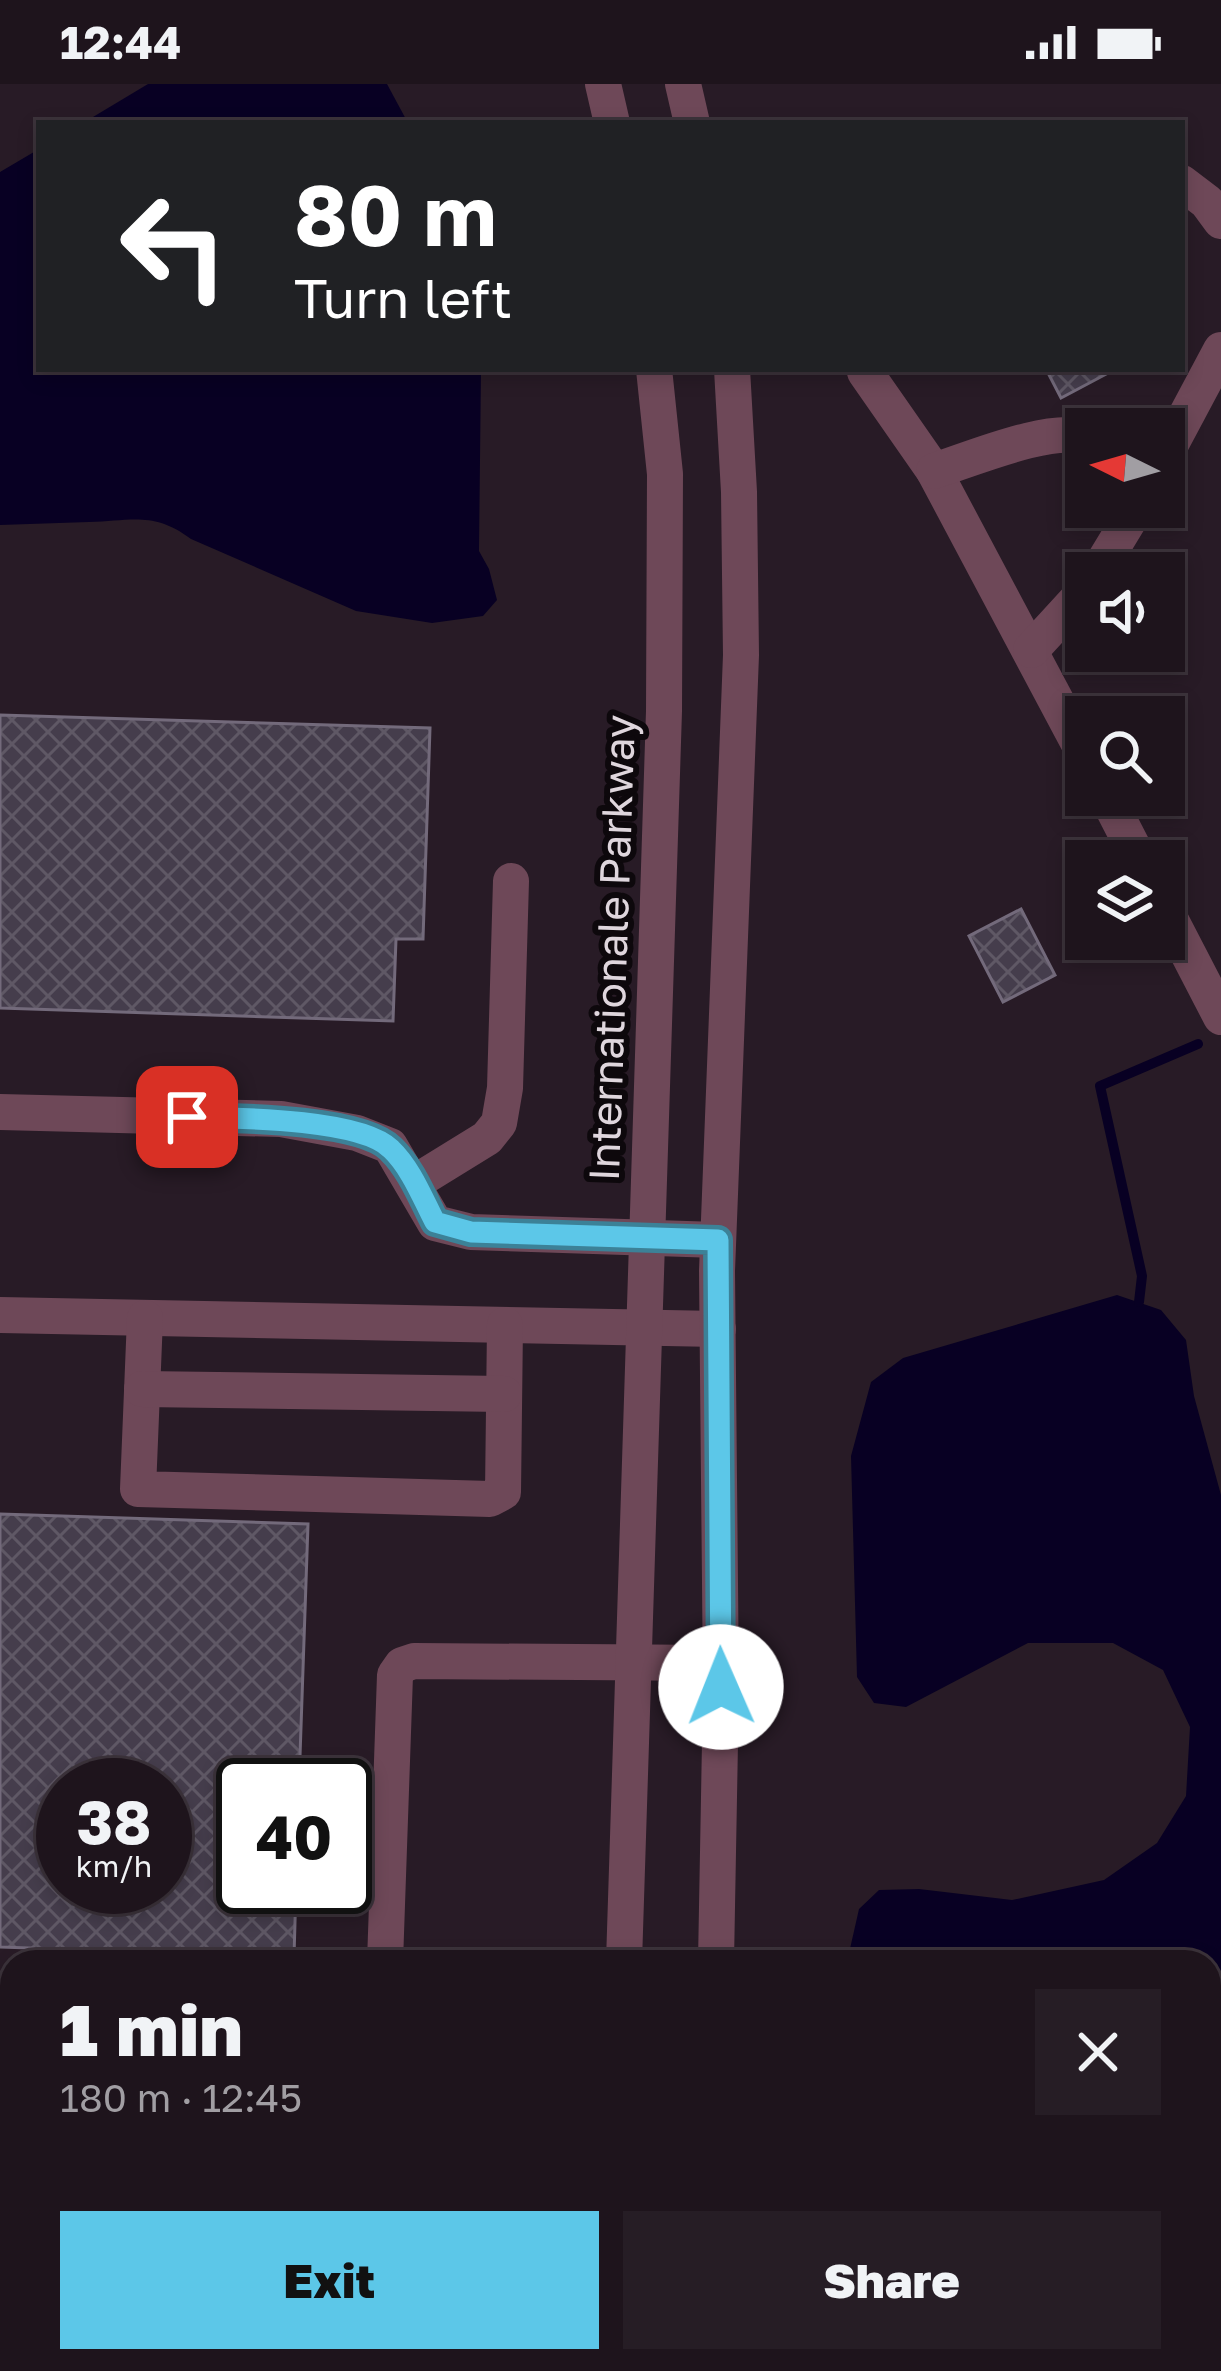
<!DOCTYPE html>
<meta charset="utf-8">
<style>
:root{--surface:#1e141c;--page:#261d25;--text:#f1f3f6;--muted:#a19ea3;--line:#3c333b;--accent:#5cc7e8}
body{margin:0;font-family:"Golos Text",sans-serif;background:var(--page);color:var(--text);height:100vh;display:flex;flex-direction:column;font-size:45px;white-space:nowrap}
*{box-sizing:border-box;margin:0}
p{font-size:39px;color:var(--muted)}
.icon{flex:none;width:66px;height:66px;fill:none;stroke:currentColor;stroke-width:2;stroke-linecap:round;stroke-linejoin:round}
.map{position:relative;flex:1;overflow:hidden}
.panel{position:absolute;left:0px;top:1866px;width:1221px;height:423px;display:flex;flex-direction:column;background:var(--surface);border-radius:36px 36px 0 0;box-shadow:0 6px 18px #0003,0 0 0 3px var(--line)}
.panel>*{flex:none}
.hud{position:absolute;left:36px;top:36px;width:1149px;height:252px;border-radius:0px;box-shadow:0 6px 18px #0003,0 0 0 3px var(--line);background:#202124;color:#fff;overflow:hidden}
.needle{width:78px;rotate:275deg}
.fabs{position:absolute;left:1065px;top:324px;display:grid;gap:24px}
.fabs a{display:grid;place-items:center;width:120px;height:120px;border-radius:0px;background:var(--surface);box-shadow:0 6px 18px #0003,0 0 0 3px var(--line);font-size:60px}
.speed{position:absolute;left:36px;top:1674px;display:flex;gap:24px;font-size:60px;font-weight:700;text-align:center}
.speed>*{display:grid;place-content:center;width:156px;height:156px;border-radius:50%;background:var(--surface);box-shadow:0 6px 18px #0003,0 0 0 3px var(--line);line-height:1}
.speed small{font-size:30px;font-weight:400}
.speed .limit{border:6px solid #111;border-radius:18px;background:#fff;color:#111}
.pin{position:absolute;display:grid;place-items:center;width:102px;height:102px;color:#fff;margin:-51px;border-radius:24px;box-shadow:0 6px 18px #0006}
.me{position:absolute;width:132px;margin:-66px;rotate:359deg;stroke-linejoin:round;filter:drop-shadow(0 0 9px #0008)}
.turn{display:flex;align-items:center;gap:42px;height:252px;padding:0 60px;font-size:54px}
.turn .icon{width:156px;height:156px;stroke-width:2.5}
.turn b{display:block;font-size:84px;line-height:102px}
.round{display:grid;place-items:center;flex:none;width:126px;height:126px;border-radius:0px;background:var(--page)}
.summary{display:flex;align-items:center;justify-content:space-between;height:204px;padding:0 60px}
h1{font-size:72px;font-weight:800;line-height:90px}
.button{display:flex;gap:24px;margin-top:auto;padding:24px 60px}
.button a{flex:1;height:138px;border-radius:0px;background:var(--accent);color:#111;font-size:48px;font-weight:800;line-height:138px;text-align:center}
.button a+a{background:var(--page);color:var(--text)}
.status{display:flex;justify-content:space-between;align-items:center;height:84px;padding:0 60px;background:var(--surface);direction:ltr}
.status svg{height:33px;fill:currentColor}
.map>svg:first-child{display:block}
</style>
<div class="status"><b>12:44</b><svg viewBox="0 0 49 12"><path d="M0 12V9h3v3zM5 12V6h3v6zM10 12V3h3v9zM15 12V0h3v12zM26 1h20v11H26zM47 4h2v5h-2z"/></svg></div>
<div class="map">
<svg width="1221" height="2287" viewBox="0 0 1221 2287">
<defs>
<pattern id="building-cross-hatch" width="8" height="8" patternUnits="userSpaceOnUse" patternTransform="scale(3)"><rect width="8" height="8" fill="#453d4c"/><path d="M0 0l8 8M0 8l8-8" fill="none" stroke="#5f5865"/></pattern>
</defs>
<rect width="100%" height="100%" fill="#281b26"/>
<g fill="#080023">
<path d="M148,0H387L408,39H83Z"/>
<path d="M39,65V285H481L479,467L489,485L497,516L483,532L432,539L356,527L191,455C154,427 131,437 89,438C59,439 30,440 0,441V88Z"/>
<path d="M1117,1211L1161,1226L1186,1256L1194,1312L1221,1411V1915L1209,1918V1878H847L859,1825L879,1806L919,1805L1012,1816L1104,1796L1157,1759L1186,1712L1190,1643L1163,1586L1113,1559H1028L906,1623L874,1619L857,1593L851,1372L871,1298L903,1274Z"/>
</g>
<g fill="none" stroke-linecap="round" stroke-linejoin="round">
<path stroke="#080023" stroke-width="10" d="M1139,1218L1142,1192L1100,1002L1198,960"/>
</g>
<g fill="url(#building-cross-hatch)" stroke="#736a7b" stroke-width="3" fill-rule="evenodd">
<path d="M1046,285H1108L1110,288L1061,314Z"/>
<path d="M0,631L430,644L423,855H396L393,937L0,924Z"/>
<path d="M1021,825L1055,891L1003,918L969,852Z"/>
<path d="M0,1430L308,1440L299,1701H243V1803H296L294,1873L0,1863ZM63,1701H165V1803H63Z"/>
<path d="M1209,2264H1221V2287H921L922,2277H1209Z"/>
</g>
<g fill="none" stroke-linecap="round" stroke-linejoin="round">
<g stroke="#6e4858" stroke-width="36">
<path d="M603,0L612,39"/>
<path d="M683,0L692,39"/>
<path d="M1182,99L1207,118L1221,137"/>
<path d="M865,288L934,387L1086,673"/>
<path d="M1164,373L1221,266"/>
<path d="M934,387C969,376 1054,340 1086,354"/>
<path d="M1097,489L1137,423"/>
<path d="M1031,566L1086,506"/>
<path d="M1106,711L1140,777"/>
<path d="M1164,823L1221,933"/>
<path d="M0,1028L281,1035L357,1049L390,1062L435,1139L471,1148L718,1156"/>
<path d="M414,1099L487,1054L499,1039L505,1004L511,797"/>
<path d="M0,1231L718,1245"/>
<path d="M145,1234L138,1405L490,1415L503,1408L505,1241"/>
<path d="M142,1305L504,1310"/>
<path d="M385,1878L395,1591L402,1581L414,1577L720,1579"/>
<path d="M624,1878L664,627L665,390L654,285"/>
<path d="M716,1878L721,1603L717,1187L741,571L739,408L732,285"/>
<path d="M0,2069L12,2070"/>
<path d="M1209,2150L1221,2151"/>
<path d="M0,2228H12"/>
<path d="M476,2287V2277"/>
<path d="M611,2287V2277"/>
<path d="M704,2287V2277"/>
</g>
</g>
<g fill="none" stroke-linecap="round" stroke-linejoin="round">
<g stroke="#3c8197" stroke-width="30">
<path id="route" d="M187,1033C232,1034 360,1034 391,1065C411,1084 423,1115 435,1138L471,1148L718,1156L721,1603"/>
</g>
<use href="#route" stroke="#5cc7e8" stroke-width="21"/>
</g>
<g text-anchor="middle" dominant-baseline="central" stroke-width="12" stroke-linejoin="round" paint-order="stroke">
<g font-size="42" fill="#dfd6dd" stroke="#0d080c">
<text transform="translate(611 864) rotate(-88)">Internationale Parkway</text>
</g>
</g>
</svg>
<div class="fabs">
<a><svg class="needle" viewBox="-14 -14 28 28"><path d="M0-13l5 13h-10z" fill="#e53935"/><path d="M0 13l5-13h-10z" fill="#a19ea3"/></svg></a>
<a><svg class="icon" aria-label="sound" viewBox="0 0 24 24"><path d="M4 9h4l5-4v14l-5-4H4zM17 9q2 3 0 6"/></svg></a>
<a><svg class="icon" aria-label="search" viewBox="0 0 24 24"><circle cx="10" cy="10" r="6"/><path d="M15 15l6 6"/></svg></a>
<a><svg class="icon" aria-label="layers" viewBox="0 0 24 24"><path d="M12 4l9 5-9 5-9-5zM3 14l9 5 9-5"/></svg></a>
</div>
<div class="speed"><div>38<small>km/h</small></div><div class="limit">40</div></div>
<div class="pin" style="left:187px;top:1033px;background:#d93025"><svg class="icon" aria-label="arrive" viewBox="0 0 24 24"><path d="M6 21V4h12l-3 4 3 4H6"/></svg></div>
<svg class="me" style="left:721px;top:1603px" viewBox="-20 -20 40 40"><circle r="19" fill="#fff"/><path d="M0-13L10 11 0 6-10 11z" fill="#5cc7e8"/></svg>
<div class="hud">
<div class="turn"><svg class="icon" aria-label="left" viewBox="0 0 24 24"><path d="M17 20v-9H6M10 6l-5 5 5 5"/></svg><div><b>80 m</b>Turn left</div></div>
</div>
<section class="panel">
<div class="summary"><div><h1>1 min</h1><p>180 m · 12:45</p></div><a class="round"><svg class="icon" aria-label="close" viewBox="0 0 24 24"><path d="M6 6l12 12M18 6L6 18"/></svg></a></div>
<div class="button"><a>Exit</a><a>Share</a></div>
</section>
</div>
